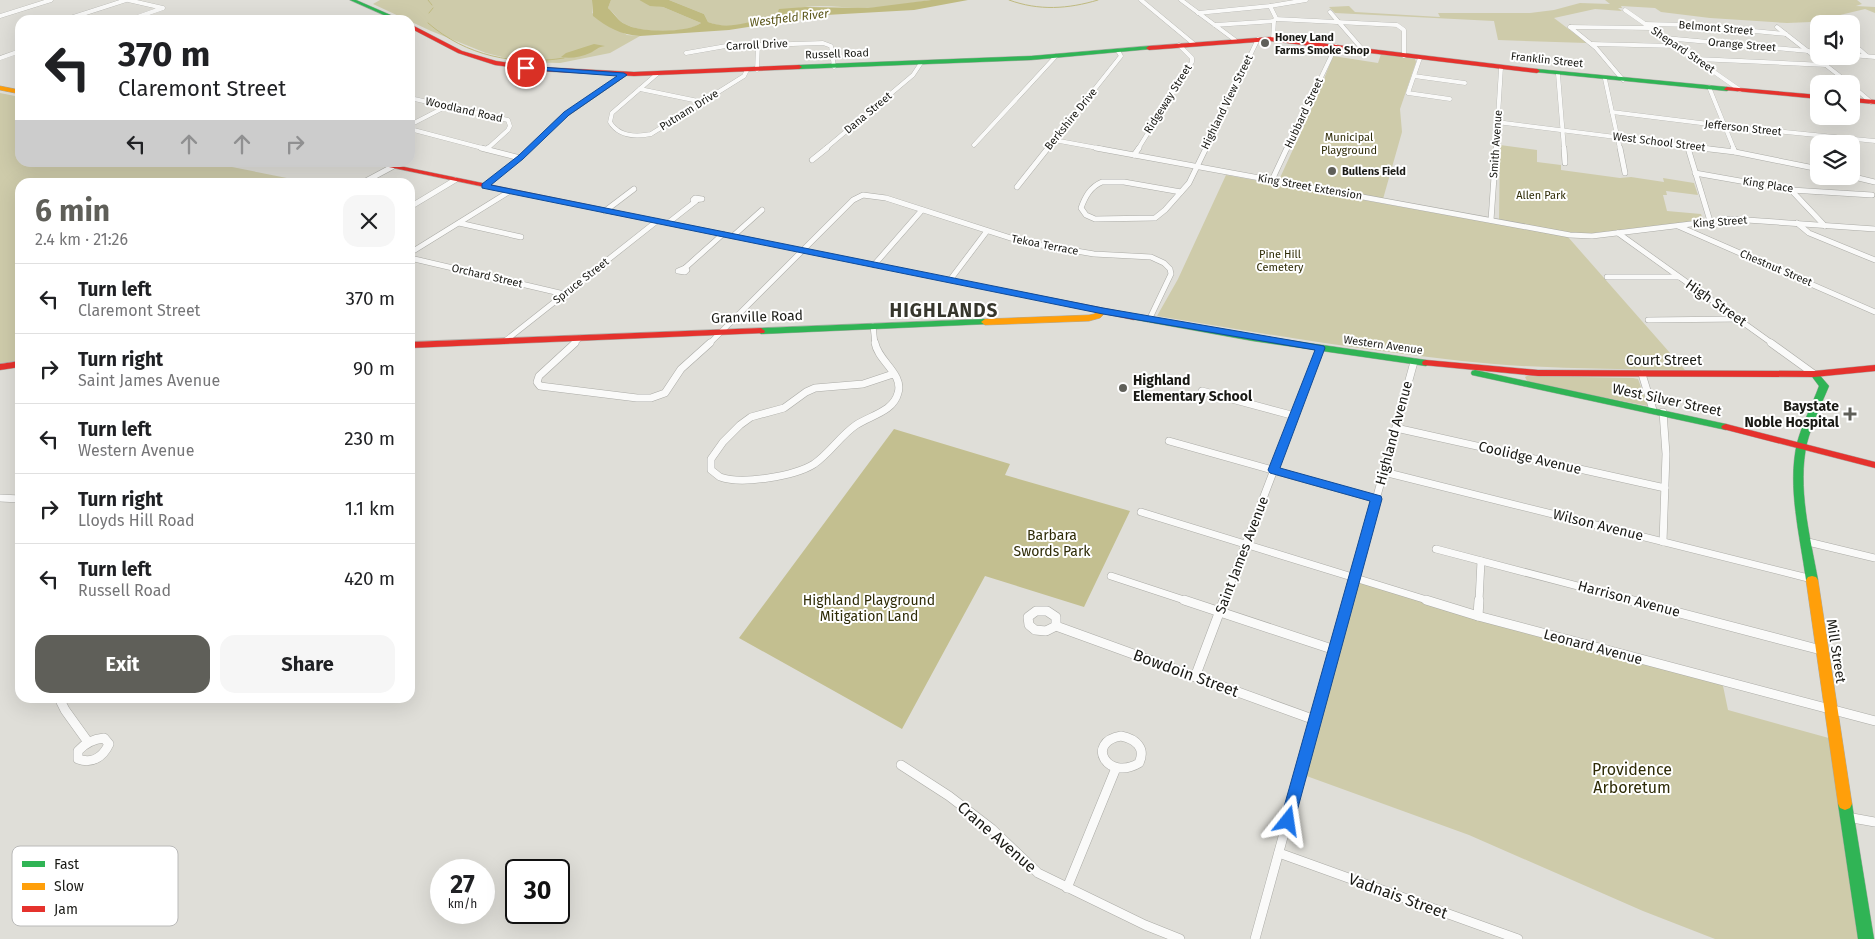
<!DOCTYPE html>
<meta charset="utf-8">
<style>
:root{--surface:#fff;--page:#f6f6f6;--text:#202124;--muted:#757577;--line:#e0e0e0;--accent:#5f5f59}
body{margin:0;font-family:"Fira Sans",sans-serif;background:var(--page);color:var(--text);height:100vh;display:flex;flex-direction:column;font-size:19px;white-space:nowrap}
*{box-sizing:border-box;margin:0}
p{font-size:16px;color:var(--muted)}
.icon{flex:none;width:28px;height:28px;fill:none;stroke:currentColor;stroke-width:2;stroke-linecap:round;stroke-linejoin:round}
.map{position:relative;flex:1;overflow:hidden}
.drawer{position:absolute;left:15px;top:178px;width:400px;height:525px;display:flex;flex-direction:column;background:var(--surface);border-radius:15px;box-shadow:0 5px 20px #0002}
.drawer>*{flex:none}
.hud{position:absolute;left:15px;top:15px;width:400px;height:152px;border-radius:15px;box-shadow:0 5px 20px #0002;background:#fff;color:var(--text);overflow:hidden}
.tools{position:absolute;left:1810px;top:15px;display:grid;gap:10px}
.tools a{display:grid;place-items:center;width:50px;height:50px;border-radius:10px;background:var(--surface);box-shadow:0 5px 20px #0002;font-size:25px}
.speed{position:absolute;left:430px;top:859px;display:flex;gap:10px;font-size:25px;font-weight:700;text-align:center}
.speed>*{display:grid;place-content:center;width:65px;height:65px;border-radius:50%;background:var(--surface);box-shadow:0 5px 20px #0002;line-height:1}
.speed small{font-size:12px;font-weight:400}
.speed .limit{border:2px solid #111;border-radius:8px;background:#fff;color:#111}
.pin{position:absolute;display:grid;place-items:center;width:42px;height:42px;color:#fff;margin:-21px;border:2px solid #fff;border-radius:50%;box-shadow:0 1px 5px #0007}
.me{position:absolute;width:55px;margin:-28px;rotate:15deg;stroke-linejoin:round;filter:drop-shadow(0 0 4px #0008)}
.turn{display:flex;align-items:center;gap:18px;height:105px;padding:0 20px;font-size:22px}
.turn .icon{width:65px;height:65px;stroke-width:2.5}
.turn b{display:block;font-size:35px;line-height:42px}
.lanes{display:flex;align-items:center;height:48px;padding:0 20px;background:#0003;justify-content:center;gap:25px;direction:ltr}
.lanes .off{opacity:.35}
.round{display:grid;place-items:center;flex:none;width:52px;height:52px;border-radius:15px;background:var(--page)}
.summary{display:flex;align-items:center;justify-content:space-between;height:85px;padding:0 20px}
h1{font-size:30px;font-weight:700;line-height:38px;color:var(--accent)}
.cta{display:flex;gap:10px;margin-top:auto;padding:10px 20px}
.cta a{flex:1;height:58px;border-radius:15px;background:var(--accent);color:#fff;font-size:20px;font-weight:700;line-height:58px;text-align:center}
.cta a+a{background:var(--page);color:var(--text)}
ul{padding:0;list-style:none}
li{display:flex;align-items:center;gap:15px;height:70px;padding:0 20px;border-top:1px solid var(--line)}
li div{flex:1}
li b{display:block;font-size:19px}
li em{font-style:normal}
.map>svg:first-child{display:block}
</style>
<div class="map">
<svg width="1875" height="939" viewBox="0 0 1875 939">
<rect width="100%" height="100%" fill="#dfded8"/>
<g fill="#cecbaa">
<path d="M380,0H592V13L627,35L640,36L610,53L560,63L522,62L486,53L431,31L373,4Z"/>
<path d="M611,0H639L650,5L663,7L701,23C688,34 640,33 625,24C618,21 615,13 608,8Z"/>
<path d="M669,0H931C910,3 890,7 870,8C848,9 826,4 805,7C774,11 739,35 708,22L704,14Z"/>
<path d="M1605,0H1857L1862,4L1856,6L1875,7V13L1865,9L1811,22L1787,23L1710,18L1661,12L1655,8L1621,6L1622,8H1618L1622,11L1595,9L1554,18L1587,43L1498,40L1494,21L1335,13L1329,7L1349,6L1355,12L1440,17L1438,13H1530L1554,10L1580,3L1610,4Z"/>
<path d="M1381,54L1415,59L1416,62L1400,109L1402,132L1383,199L1279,180L1317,97L1333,56L1378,63Z"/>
<path d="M0,93L20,97V162L212,163L307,182H20V360L0,363Z"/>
<path d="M1500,145L1537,150V162L1561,165V170L1620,178L1631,177L1664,182L1663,178L1694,183L1698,195L1666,191L1667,195H1663L1667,211L1701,214L1703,220L1578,235L1499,220Z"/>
<path d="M1226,175L1568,237L1685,370C1611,369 1536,369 1462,361C1360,350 1259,333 1157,316L1178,279Z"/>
<path d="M1527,376L1633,378L1638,379L1648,406L1534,384L1527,381L1525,377Z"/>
<path d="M1355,578L1722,681L1728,710L1836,740L1866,939H1715L1643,911L1469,835L1301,774Z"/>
</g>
<path fill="#c3bf90" d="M894,429L1010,464L1005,475L1130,511L1084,607L985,576L902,729L739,638Z"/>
<g fill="#bfba80">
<path d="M592,0H611L608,8C614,13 618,21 625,24C640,33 688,33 701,23L663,7L650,6L639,0H669L704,14L708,22C730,31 756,20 777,14L779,9L805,7L868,8L931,0H968L914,10L826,15L729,30L640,36C621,35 607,27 593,16Z"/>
<path d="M594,44L605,46C598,47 596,50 590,53C581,57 570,59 561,57L566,53Z"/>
</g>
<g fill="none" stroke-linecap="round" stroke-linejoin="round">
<g stroke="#bfba80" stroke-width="1">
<path d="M428,0L432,5"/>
<path d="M1009,0C1039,11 1068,9 1098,0"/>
<path d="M429,13L433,8"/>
<path d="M428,23C466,56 515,66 564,58"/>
</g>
<g stroke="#ababa6" stroke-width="4.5">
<g id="street-far3">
<path d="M128,0L163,8L129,20"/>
<path d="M1141,0L1194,44"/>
<path d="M1181,0L1235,40"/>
<path d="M1270,6L1276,18L1274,21L1273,39"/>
<path d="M1625,10L1740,90"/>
<path d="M1330,12L1363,50"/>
<path d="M1198,13L1270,6L1306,0"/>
<path d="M0,16L51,0"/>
<path d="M1276,19L1397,25L1404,30V56"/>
<path d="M64,20L126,0"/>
<path d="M1645,24L1692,25L1786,34"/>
<path d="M1215,25L1274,21"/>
<path d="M1570,27L1651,28"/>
<path d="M1570,27L1596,48L1623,80"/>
<path d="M1777,27L1850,84"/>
<path d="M1665,38L1819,52"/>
<path d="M1851,42L1867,56"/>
<path d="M1592,44L1676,46"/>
<path d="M692,52L686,53L726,46L823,43L831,46L834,67"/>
<path d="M1851,55L1875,57"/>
<path d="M0,58L20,51"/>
<path d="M1420,58L1408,93L1450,99"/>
<path d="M1697,59L1826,65"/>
<path d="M757,70L758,45"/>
<path d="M657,74L612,113L610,122C619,137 636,137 651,134L744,76L747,70"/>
<path d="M1558,74L1564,149"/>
<path d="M1414,76L1465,83"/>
<path d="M1605,79L1620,149"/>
<path d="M1851,85L1871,102"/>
<path d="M1709,87L1734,149"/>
<path d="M640,89L703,102"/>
<path d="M410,98L508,120L510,126L508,130L487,149"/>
<path d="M1612,112L1725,126L1875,141"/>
<path d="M1497,122L1711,149"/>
<path d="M410,125L447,106"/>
<path d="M410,129L486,149"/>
<path d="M1054,140L1103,149"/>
<path d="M974,145L1056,56"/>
<path d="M1688,146L1689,149"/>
<path d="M825,149L913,75L921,63"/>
<path d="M1047,149L1121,56L1118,51"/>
<path d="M1138,149L1192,62V58L1179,45"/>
<path d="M1205,149L1258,39"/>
<path d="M1287,149L1336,46"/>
<path d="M1496,149L1501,68"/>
</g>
</g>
<g stroke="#ababa6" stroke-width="6">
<g id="street-far2">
<path d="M481,148L520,158"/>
<path d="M1096,148L1570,235L1592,236L1732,219L1875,229"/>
<path d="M1564,148L1565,163"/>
<path d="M1620,148L1625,173"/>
<path d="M1688,148L1710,221"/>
<path d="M1701,148L1735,152L1819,169"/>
<path d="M1733,148L1735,152"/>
<path d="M487,149L488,148"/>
<path d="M1134,155L1139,148"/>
<path d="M812,160L827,148"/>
<path d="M1695,173L1791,190L1872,195"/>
<path d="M1850,176L1875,182"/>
<path d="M1272,180L1287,148"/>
<path d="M364,182L392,167"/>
<path d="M1102,182H1124L1181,192L1165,210L1155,218L1095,219L1086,215L1081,208C1085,197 1090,187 1102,182Z"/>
<path d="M1017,187L1048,148"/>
<path d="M1791,190L1825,226"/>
<path d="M1181,192L1189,183L1206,148"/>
<path d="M695,198L702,199L693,200Z"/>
<path d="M410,207L455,180"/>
<path d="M605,211L634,189"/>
<path d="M1491,220L1496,148"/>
<path d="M459,223L521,237"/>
<path d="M668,223L696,201"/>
<path d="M1797,223L1809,233L1875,260"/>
<path d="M1678,226L1875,312"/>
<path d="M1618,233L1773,344"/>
<path d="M733,236L762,210"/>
<path d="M410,253L510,191"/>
<path d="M410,258L564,294"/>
<path d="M874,265L922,210"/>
<path d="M685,268L687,270L685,272L678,271Z"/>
<path d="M685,268L723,234"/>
<path d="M1607,277H1679"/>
<path d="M950,280L987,231"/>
<path d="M1648,320L1739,319"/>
<path d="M873,326L875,344"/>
<path d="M505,341L657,221"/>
<path d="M573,344L580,338"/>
<path d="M709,344L853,200L863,195L886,198L1023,242L1094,254L1151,257L1164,263L1170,269L1171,274L1149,320"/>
</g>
</g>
<g stroke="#ababa6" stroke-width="8">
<g id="street-far1">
<path d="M575,343L539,376L537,382L540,386L637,398H651L665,393L681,369L710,343"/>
<path d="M875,343C878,361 904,374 898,393C893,412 871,415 856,425C840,436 830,453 814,464C795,476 742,485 720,477C717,475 714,472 711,470V459L723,442L740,425L751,417L784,408L806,392L815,388L863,384L893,374"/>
<path d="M1771,343L1814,374"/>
<path d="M1642,374L1653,410"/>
<path d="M1202,391L1295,416"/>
<path d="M1663,412L1666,454L1663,542"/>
<path d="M1396,428L1665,488"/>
<path d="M1169,441L1376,499"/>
<path d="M1384,472L1812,579"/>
<path d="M0,498L20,499"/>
<path d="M1141,512L1430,601"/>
<path d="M1804,541L1875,558"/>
<path d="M1436,549L1635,601"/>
<path d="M1111,576L1187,601"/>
<path d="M1224,601L1320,349"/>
<path d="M1348,601L1414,362"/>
<path d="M1479,601L1481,561"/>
</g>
</g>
<g stroke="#ababa6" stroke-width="10">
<g id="street">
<path d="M1184,600L1335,650"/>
<path d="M1426,600L1478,616L1875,721"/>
<path d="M1630,600L1821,650"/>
<path d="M1036,611H1047L1056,617V626L1046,631L1035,630L1029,625L1028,617Z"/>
<path d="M1478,616L1479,600"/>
<path d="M1056,626L1315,720"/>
<path d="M1195,677L1224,600"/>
<path d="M59,698L65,710L88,742"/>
<path d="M1121,736C1136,739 1146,748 1139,763C1107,782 1085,742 1121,736Z"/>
<path d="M104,738L109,744C103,757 92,764 78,759V751C85,743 93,739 104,738Z"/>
<path d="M901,765L949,796L992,829L1038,873L1145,925L1180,939"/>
<path d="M1847,817L1875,822"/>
<path d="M1279,853L1518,939"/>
<path d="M1067,888L1116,768"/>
<path d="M1255,939L1348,600"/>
</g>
</g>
<g stroke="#ababa6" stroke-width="1">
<g id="fast">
<path d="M350,0H356L402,20H395Z"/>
<path d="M1149,46L1152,48L1151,49L1031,60L799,69L796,67L799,65L1031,56Z"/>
<path d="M1537,69L1727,87L1730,89L1727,91L1535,72V70Z"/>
<path d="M611,210L926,273L930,275L926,277L614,214H611Z"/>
<path d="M1134,314L1253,335L1426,360L1430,363L1426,366L1253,341L1131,319L1130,317Z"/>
<path d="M985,319L989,322L988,324L761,334L757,331L761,328Z"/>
<path d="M1475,370L1726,424L1731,427L1726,430L1472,375L1471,373L1472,371Z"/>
<path d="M1814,371L1817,372L1829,386C1821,405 1812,424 1807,443C1797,487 1810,536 1818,580L1816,583H1808L1806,580C1800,536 1787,487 1797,443C1802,424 1812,405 1819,386L1810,374Z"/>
<path d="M1845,798L1850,800L1852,804L1874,939H1858L1838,804L1840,800Z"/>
</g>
</g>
<g stroke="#ababa6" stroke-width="1">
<g id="slow">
<path d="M622,74L627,75L562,120L522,159L487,187H483V185L518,157L558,118Z"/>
<path d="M0,86L20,90V94L0,90Z"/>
<path d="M1100,309H1106L1107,311L1100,318L1089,321L985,325L981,322L985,319L1089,315L1094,314Z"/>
<path d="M1812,576L1816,577L1818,580L1852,804L1850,808L1845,810L1840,808L1838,804L1806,580L1808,577Z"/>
</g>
</g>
<g stroke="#ababa6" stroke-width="1">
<g id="jam">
<path d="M410,24L462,51L496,61L539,67L634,72L799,65L802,67L799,69L634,76L539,71L495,65L458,53L410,28Z"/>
<path d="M1270,37L1537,69L1540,71L1537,73L1270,41L1149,50L1146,48L1149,46Z"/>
<path d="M1727,87L1819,95V99L1725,90L1724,89Z"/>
<path d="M1851,98L1875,100V104L1851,102Z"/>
<path d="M365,162H380L614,210L618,212L614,214Z"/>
<path d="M923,273L1134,314L1138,317L1134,320L926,277H923Z"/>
<path d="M761,328L765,331L764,333L410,348V342Z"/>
<path d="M1426,360L1538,370L1814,371L1875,365V371L1814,377L1538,376L1423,365L1422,363L1423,361Z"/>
<path d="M20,361V367L0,370V364Z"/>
<path d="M1726,424L1875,462V468L1723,429L1721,427L1723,425Z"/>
</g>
</g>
<use href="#street-far3" stroke="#fafaf9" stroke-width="4"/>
<use href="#street-far2" stroke="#fafaf9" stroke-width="5"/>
<use href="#street-far1" stroke="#fafaf9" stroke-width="7"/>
<use href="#street" stroke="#fafaf9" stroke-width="9"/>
<use href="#fast" fill="#30b455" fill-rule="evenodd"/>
<use href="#slow" fill="#ff9f0a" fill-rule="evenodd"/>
<use href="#jam" fill="#e5322d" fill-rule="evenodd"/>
</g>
<path fill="#1a73e8" stroke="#114b97" d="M526,66L624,73L627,75L569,115L523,159L491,185L1103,308L1324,346L1325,348L1280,468L1381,496L1382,499L1293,826L1288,828L1282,826L1280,821L1370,501L1270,473L1268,470L1315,350L1103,314L482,188V184L518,156L564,112L617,76L523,69L522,68Z"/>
<g fill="#5f5f59" stroke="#fff" stroke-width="2">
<circle cx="1265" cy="43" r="5"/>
<circle cx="1332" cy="171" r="5"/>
<circle cx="1123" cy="388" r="5"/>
<path d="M1847.5 406.5h5v5h5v5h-5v5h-5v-5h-5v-5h5z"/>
</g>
<g text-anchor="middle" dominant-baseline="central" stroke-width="4" stroke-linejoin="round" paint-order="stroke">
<g font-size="11" fill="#1a1a15" stroke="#fff">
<text transform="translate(1716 28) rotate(5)">Belmont Street</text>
<text transform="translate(757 45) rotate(-3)">Carroll Drive</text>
<text transform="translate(1742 45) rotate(5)">Orange Street</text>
<text transform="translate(1683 50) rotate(34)">Shepard Street</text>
<text transform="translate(837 54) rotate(-2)">Russell Road</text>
<text transform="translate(1547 60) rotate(6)">Franklin Street</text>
<text transform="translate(1168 99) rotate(-58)">Ridgeway Street</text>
<text transform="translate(1227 102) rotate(-64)">Highland View Street</text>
<text transform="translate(464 110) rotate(13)">Woodland Road</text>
<text transform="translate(689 110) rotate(-32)">Putnam Drive</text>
<text transform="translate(868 113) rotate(-40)">Dana Street</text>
<text transform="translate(1304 113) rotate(-65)">Hubbard Street</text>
<text transform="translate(1071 119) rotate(-51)">Berkshire Drive</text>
<text transform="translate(1743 128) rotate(6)">Jefferson Street</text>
<text transform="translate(1659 142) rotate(7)">West School Street</text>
<text transform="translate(1496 144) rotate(-86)">Smith Avenue</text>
<text transform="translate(1768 185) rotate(9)">King Place</text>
<text transform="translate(1310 187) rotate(10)">King Street Extension</text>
<text transform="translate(1720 222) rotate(-4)">King Street</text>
<text transform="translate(1045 245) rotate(11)">Tekoa Terrace</text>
<text transform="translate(1776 268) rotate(23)">Chestnut Street</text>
<text transform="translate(487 276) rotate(13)">Orchard Street</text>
<text transform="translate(581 281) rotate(-38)">Spruce Street</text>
<text transform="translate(1383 345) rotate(8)">Western Avenue</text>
</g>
<g font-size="11" font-weight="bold" fill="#1a1a15" stroke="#fff" text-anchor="start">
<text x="1275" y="37">Honey Land<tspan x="1275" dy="13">Farms Smoke Shop</tspan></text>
<text x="1342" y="171">Bullens Field</text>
</g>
<g font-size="11" fill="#2e2b06" stroke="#fff">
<text x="1349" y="137">Municipal<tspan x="1349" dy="13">Playground</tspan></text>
<text x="1541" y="195">Allen Park</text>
<text x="1280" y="254">Pine Hill<tspan x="1280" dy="13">Cemetery</tspan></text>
</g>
<g font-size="12" font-style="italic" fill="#5c571b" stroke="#fff">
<text transform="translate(789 18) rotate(-7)">Westfield River</text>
</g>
<g font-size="14" fill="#1a1a15" stroke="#fff">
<text transform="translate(1716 303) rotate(35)">High Street</text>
<text transform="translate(757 317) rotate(-2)">Granville Road</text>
<text x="1664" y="360">Court Street</text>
<text transform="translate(1667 400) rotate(12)">West Silver Street</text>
<text transform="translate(1394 433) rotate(-75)">Highland Avenue</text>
<text transform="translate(1530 458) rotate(13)">Coolidge Avenue</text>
<text transform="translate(1598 525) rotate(14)">Wilson Avenue</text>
<text transform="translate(1242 555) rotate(-69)">Saint James Avenue</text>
<text transform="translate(1629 599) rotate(15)">Harrison Avenue</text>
<text transform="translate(1593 647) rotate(15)">Leonard Avenue</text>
<text transform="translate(1836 651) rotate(81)">Mill Street</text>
</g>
<g font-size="14" font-weight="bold" fill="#1a1a15" stroke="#fff" text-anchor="start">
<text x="1133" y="380">Highland<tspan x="1133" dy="16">Elementary School</tspan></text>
<text x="1839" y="406" text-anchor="end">Baystate<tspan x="1839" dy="16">Noble Hospital</tspan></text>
</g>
<g font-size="14" fill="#2e2b06" stroke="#fff">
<text x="1052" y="535">Barbara<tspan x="1052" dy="16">Swords Park</tspan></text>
<text x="869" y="600">Highland Playground<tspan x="869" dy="16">Mitigation Land</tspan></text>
</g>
<g font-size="16" fill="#1a1a15" stroke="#fff">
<text transform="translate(1186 673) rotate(20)">Bowdoin Street</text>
<text transform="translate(997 837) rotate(41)">Crane Avenue</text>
<text transform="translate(1398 896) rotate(20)">Vadnais Street</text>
</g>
<g font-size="16" fill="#2e2b06" stroke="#fff">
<text x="1632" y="769">Providence<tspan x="1632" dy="18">Arboretum</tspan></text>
</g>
<g font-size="19" font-weight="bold" letter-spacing="1" fill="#36362c" stroke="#fff">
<text x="944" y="310">HIGHLANDS</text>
</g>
</g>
<rect x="12" y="846" width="166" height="80" rx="8" fill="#fff" stroke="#babab9" stroke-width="1"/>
<rect x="22" y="861" width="23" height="6" fill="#30b455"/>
<rect x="22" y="883" width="23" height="7" fill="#ff9f0a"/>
<rect x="22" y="906" width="23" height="6" fill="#e5322d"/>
<g font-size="14" fill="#1a1a15">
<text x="54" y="869">Fast</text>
<text x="54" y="891">Slow</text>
<text x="54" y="914">Jam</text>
</g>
</svg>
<div class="tools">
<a><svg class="icon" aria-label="sound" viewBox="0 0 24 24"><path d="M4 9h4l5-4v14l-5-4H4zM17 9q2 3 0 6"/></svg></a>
<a><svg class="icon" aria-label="search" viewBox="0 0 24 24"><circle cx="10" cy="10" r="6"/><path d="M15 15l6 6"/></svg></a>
<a><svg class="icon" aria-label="layers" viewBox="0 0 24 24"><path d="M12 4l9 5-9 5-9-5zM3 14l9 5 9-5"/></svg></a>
</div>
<div class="speed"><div>27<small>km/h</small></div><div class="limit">30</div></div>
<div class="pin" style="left:526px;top:68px;background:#d93025"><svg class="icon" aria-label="arrive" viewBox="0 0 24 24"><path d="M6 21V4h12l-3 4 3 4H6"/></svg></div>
<svg class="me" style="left:1288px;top:821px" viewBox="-20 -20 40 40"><path d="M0-17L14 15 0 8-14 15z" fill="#1a73e8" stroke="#fff" stroke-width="4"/></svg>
<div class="hud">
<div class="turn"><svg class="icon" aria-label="left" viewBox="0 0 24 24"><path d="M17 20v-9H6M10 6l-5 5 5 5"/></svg><div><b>370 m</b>Claremont Street</div></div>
<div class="lanes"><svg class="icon" aria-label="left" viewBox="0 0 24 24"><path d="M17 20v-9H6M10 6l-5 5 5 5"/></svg><svg class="icon off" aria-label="ahead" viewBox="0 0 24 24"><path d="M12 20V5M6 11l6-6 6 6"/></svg><svg class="icon off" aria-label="ahead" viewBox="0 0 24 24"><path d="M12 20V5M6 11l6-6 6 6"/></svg><svg class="icon off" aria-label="right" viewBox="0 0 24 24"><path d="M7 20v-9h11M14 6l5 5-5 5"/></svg></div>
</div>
<section class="drawer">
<div class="summary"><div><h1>6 min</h1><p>2.4 km · 21:26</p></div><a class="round"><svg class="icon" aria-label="close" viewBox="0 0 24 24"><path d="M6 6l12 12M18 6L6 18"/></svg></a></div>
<ul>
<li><svg class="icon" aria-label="left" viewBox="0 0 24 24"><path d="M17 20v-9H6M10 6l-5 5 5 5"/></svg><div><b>Turn left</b><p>Claremont Street</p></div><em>370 m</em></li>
<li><svg class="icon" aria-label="right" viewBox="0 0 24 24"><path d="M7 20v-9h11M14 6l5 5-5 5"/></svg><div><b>Turn right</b><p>Saint James Avenue</p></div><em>90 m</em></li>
<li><svg class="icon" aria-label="left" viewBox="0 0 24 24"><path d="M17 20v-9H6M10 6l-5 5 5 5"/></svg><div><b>Turn left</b><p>Western Avenue</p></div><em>230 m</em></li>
<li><svg class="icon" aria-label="right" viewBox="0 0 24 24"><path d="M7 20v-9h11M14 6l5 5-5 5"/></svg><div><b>Turn right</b><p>Lloyds Hill Road</p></div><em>1.1 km</em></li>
<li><svg class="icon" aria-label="left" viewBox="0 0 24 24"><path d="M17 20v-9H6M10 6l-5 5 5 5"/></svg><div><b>Turn left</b><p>Russell Road</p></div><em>420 m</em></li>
</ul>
<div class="cta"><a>Exit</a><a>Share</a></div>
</section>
</div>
